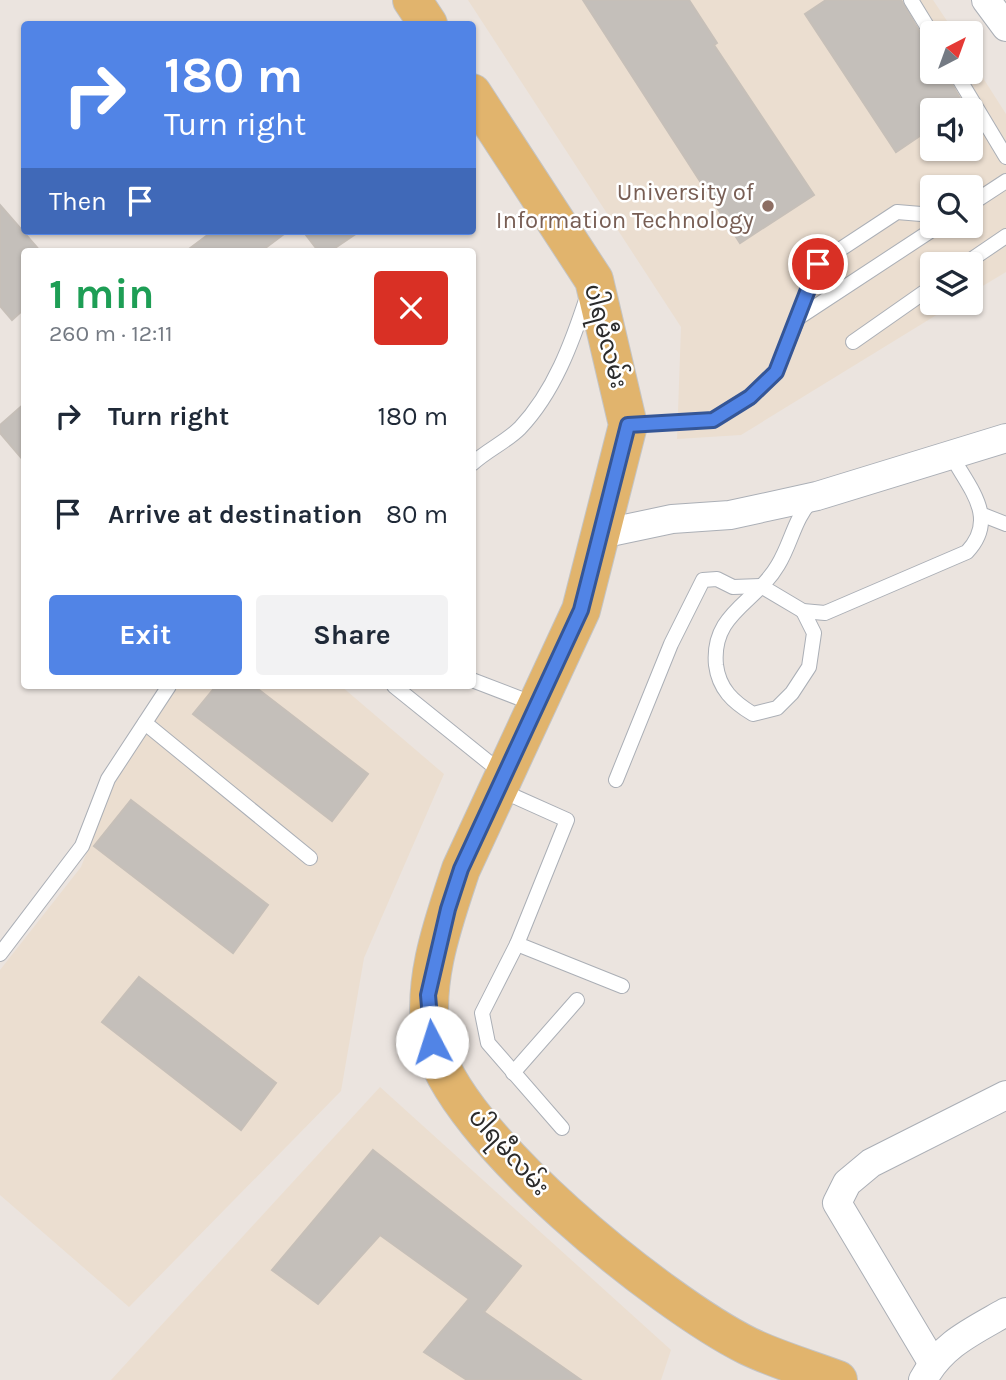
<!DOCTYPE html>
<meta charset="utf-8">
<style>
:root{--surface:#fff;--page:#f2f2f3;--text:#1f2937;--muted:#747a83;--accent:#5184e6}
body{margin:0;font-family:Karla,"Noto Sans Myanmar",sans-serif;background:var(--page);color:var(--text);height:100vh;display:flex;flex-direction:column;font-size:26px;white-space:nowrap}
*{box-sizing:border-box;margin:0}
p{font-size:23px;color:var(--muted)}
.icon{flex:none;width:38px;height:38px;fill:none;stroke:currentColor;stroke-width:2;stroke-linecap:round;stroke-linejoin:round}
.map{position:relative;flex:1;overflow:hidden}
.details{position:absolute;left:21px;top:248px;width:455px;height:441px;display:flex;flex-direction:column;background:var(--surface);border-radius:7px;box-shadow:0 2px 5px #0004}
.details>*{flex:none}
.banner{position:absolute;left:21px;top:21px;width:455px;height:214px;border-radius:7px;box-shadow:0 2px 5px #0004;background:#5184e6;color:#fff;overflow:hidden}
.needle{width:46px;rotate:41deg}
.buttons{position:absolute;left:920px;top:21px;display:grid;gap:14px}
.buttons a{display:grid;place-items:center;width:63px;height:63px;border-radius:7px;background:var(--surface);box-shadow:0 2px 5px #0004;font-size:35px}
.pin{position:absolute;display:grid;place-items:center;width:60px;height:60px;color:#fff;margin:-30px;border:4px solid #fff;border-radius:50%;box-shadow:0 2px 7px #0007}
.me{position:absolute;width:77px;margin:-38px;rotate:355deg;stroke-linejoin:round;filter:drop-shadow(0 0 5px #0008)}
.turn{display:flex;align-items:center;gap:24px;height:147px;padding:0 28px;font-size:32px}
.turn .icon{width:91px;height:91px;stroke-width:2.5}
.turn b{display:block;font-size:49px;line-height:60px}
.then{display:flex;align-items:center;height:66px;padding:0 28px;background:#0003;gap:14px;font-size:26px}
.round{display:grid;place-items:center;flex:none;width:74px;height:74px;border-radius:7px;background:var(--page)}
.headline{display:flex;align-items:center;justify-content:space-between;height:119px;padding:0 28px}
h1{font-size:42px;font-weight:700;line-height:52px;color:#1e9e55}
.primary-button{display:flex;gap:14px;margin-top:auto;padding:14px 28px}
.primary-button a{flex:1;height:80px;border-radius:7px;background:var(--accent);color:#fff;font-size:28px;font-weight:700;line-height:80px;text-align:center}
.primary-button a+a{background:var(--page);color:var(--text)}
ul{padding:0;list-style:none}
li{display:flex;align-items:center;gap:21px;height:98px;padding:0 28px}
li div{flex:1}
li b{display:block;font-size:26px}
li em{font-style:normal}
.map>svg:first-child{display:block}
</style>
<div class="map">
<svg width="1006" height="1380" viewBox="0 0 1006 1380">
<rect width="100%" height="100%" fill="#ebe4df"/>
<g fill="#ebded0" fill-rule="evenodd">
<path d="M468,0H933L955,33H933V72H971V59L1006,114V272L971,293V264H933V303H956L741,435L677,439L681,327ZM933,110H971V149H933ZM933,187H971V226H933Z"/>
<path d="M176,686H341L444,774L364,958L341,1091L129,1307L0,1195V970L81,867L111,790L143,733Z"/>
<path d="M380,1087L671,1350L661,1380H111Z"/>
</g>
<g fill="#c4bfba" stroke="#c6bfb8" stroke-width="2">
<path d="M583,0H689L717,43L714,45L814,195L740,243Z"/>
<path d="M826,0H901L925,41L933,47V72H945L965,107L959,110H933V127L896,152L805,14Z"/>
<path d="M0,205L41,252H24V309L12,320L0,306Z"/>
<path d="M213,231H288L260,252H185Z"/>
<path d="M303,231H360L329,252H319Z"/>
<path d="M24,404V461L0,433V425Z"/>
<path d="M216,686H254L368,774L332,821L193,714Z"/>
<path d="M131,800L268,905L233,953L94,846Z"/>
<path d="M139,977L276,1083L241,1130L102,1022Z"/>
<path d="M373,1150L521,1266L484,1312L581,1380H467L424,1352L469,1299L380,1235L318,1304L272,1270Z"/>
</g>
<g fill="none" stroke-linecap="round" stroke-linejoin="round">
<g stroke="#abafb6" stroke-width="16">
<g id="lane">
<path d="M911,0L933,36"/>
<path d="M955,72L1006,157"/>
<path d="M971,204L1006,181"/>
<path d="M965,264L1006,236"/>
<path d="M798,318L818,264L897,212L933,215"/>
<path d="M853,342L933,286"/>
<path d="M630,425L713,420L750,397L776,372L798,318L938,226"/>
<path d="M472,464C487,450 506,442 520,428C554,392 572,343 587,297"/>
<path d="M983,515L1006,524"/>
<path d="M803,611L814,633L809,667L792,693L777,708L753,714C733,702 719,689 716,665C711,613 756,603 778,565C792,542 794,518 813,499"/>
<path d="M472,680L537,705"/>
<path d="M394,686L502,773"/>
<path d="M145,723L310,858"/>
<path d="M616,780L671,644L703,580L717,579L733,587L761,586L803,611L825,613L967,552C999,518 969,488 951,455"/>
<path d="M500,790L567,820L517,944L622,986"/>
<path d="M517,944L482,1013L488,1043L562,1128"/>
<path d="M0,954L82,846L108,779L169,686"/>
<path d="M513,1073L577,1000"/>
</g>
</g>
<g stroke="#abafb6" stroke-width="30">
<g id="street">
<path d="M986,0L1006,27"/>
<path d="M601,534L672,519L730,515L817,496L1006,438"/>
<path d="M932,1362L837,1203L847,1183L871,1163L1006,1095"/>
<path d="M923,1380C941,1345 973,1331 1006,1312"/>
</g>
</g>
<g stroke="#c4c4c4" stroke-width="40">
<g id="primary">
<path d="M412,0L428,24"/>
<path d="M472,93L594,280L628,425L581,610L461,869C443,923 421,983 432,1040C451,1135 663,1304 748,1346C777,1360 809,1369 838,1380"/>
</g>
</g>
<use href="#lane" stroke="#fff" stroke-width="14"/>
<use href="#street" stroke="#fff" stroke-width="28"/>
<use href="#primary" stroke="#e1b46d" stroke-width="38"/>
</g>
<g fill="none" stroke-linecap="round" stroke-linejoin="round">
<g stroke="#355696" stroke-width="18">
<path id="route" d="M432,1042L428,995L448,909L461,869L581,610L628,425L713,420L750,397L776,372L818,264"/>
</g>
<use href="#route" stroke="#5184e6" stroke-width="12"/>
</g>
<circle fill="#8d6e63" stroke="#fff" stroke-width="2.5" cx="768" cy="206" r="7"/>
<g text-anchor="middle" dominant-baseline="central" stroke-width="5" stroke-linejoin="round" paint-order="stroke">
<g font-size="24" fill="#785e54" stroke="#fff" text-anchor="end">
<text x="754" y="192">University of<tspan x="754" dy="28">Information Technology</tspan></text>
</g>
<g font-size="24" fill="#2b2b2b" stroke="#fff">
<text transform="translate(606 336) rotate(75)">ပါရမီလမ်း</text>
<text transform="translate(509 1152) rotate(48)">ပါရမီလမ်း</text>
</g>
</g>
</svg>
<div class="buttons">
<a><svg class="needle" viewBox="-14 -14 28 28"><path d="M0-13l5 13h-10z" fill="#e53935"/><path d="M0 13l5-13h-10z" fill="#747a83"/></svg></a>
<a><svg class="icon" aria-label="sound" viewBox="0 0 24 24"><path d="M4 9h4l5-4v14l-5-4H4zM17 9q2 3 0 6"/></svg></a>
<a><svg class="icon" aria-label="search" viewBox="0 0 24 24"><circle cx="10" cy="10" r="6"/><path d="M15 15l6 6"/></svg></a>
<a><svg class="icon" aria-label="layers" viewBox="0 0 24 24"><path d="M12 4l9 5-9 5-9-5zM3 14l9 5 9-5"/></svg></a>
</div>
<div class="pin" style="left:818px;top:264px;background:#d93025"><svg class="icon" aria-label="arrive" viewBox="0 0 24 24"><path d="M6 21V4h12l-3 4 3 4H6"/></svg></div>
<svg class="me" style="left:432px;top:1042px" viewBox="-20 -20 40 40"><circle r="19" fill="#fff"/><path d="M0-13L10 11 0 6-10 11z" fill="#5184e6"/></svg>
<div class="banner">
<div class="turn"><svg class="icon" aria-label="right" viewBox="0 0 24 24"><path d="M7 20v-9h11M14 6l5 5-5 5"/></svg><div><b>180 m</b>Turn right</div></div>
<div class="then">Then<svg class="icon" aria-label="arrive" viewBox="0 0 24 24"><path d="M6 21V4h12l-3 4 3 4H6"/></svg></div>
</div>
<section class="details">
<div class="headline"><div><h1>1 min</h1><p>260 m · 12:11</p></div><a class="round" style="background:#d93025;color:#fff"><svg class="icon" aria-label="close" viewBox="0 0 24 24"><path d="M6 6l12 12M18 6L6 18"/></svg></a></div>
<ul>
<li><svg class="icon" aria-label="right" viewBox="0 0 24 24"><path d="M7 20v-9h11M14 6l5 5-5 5"/></svg><div><b>Turn right</b></div><em>180 m</em></li>
<li><svg class="icon" aria-label="arrive" viewBox="0 0 24 24"><path d="M6 21V4h12l-3 4 3 4H6"/></svg><div><b>Arrive at destination</b></div><em>80 m</em></li>
</ul>
<div class="primary-button"><a>Exit</a><a>Share</a></div>
</section>
</div>
